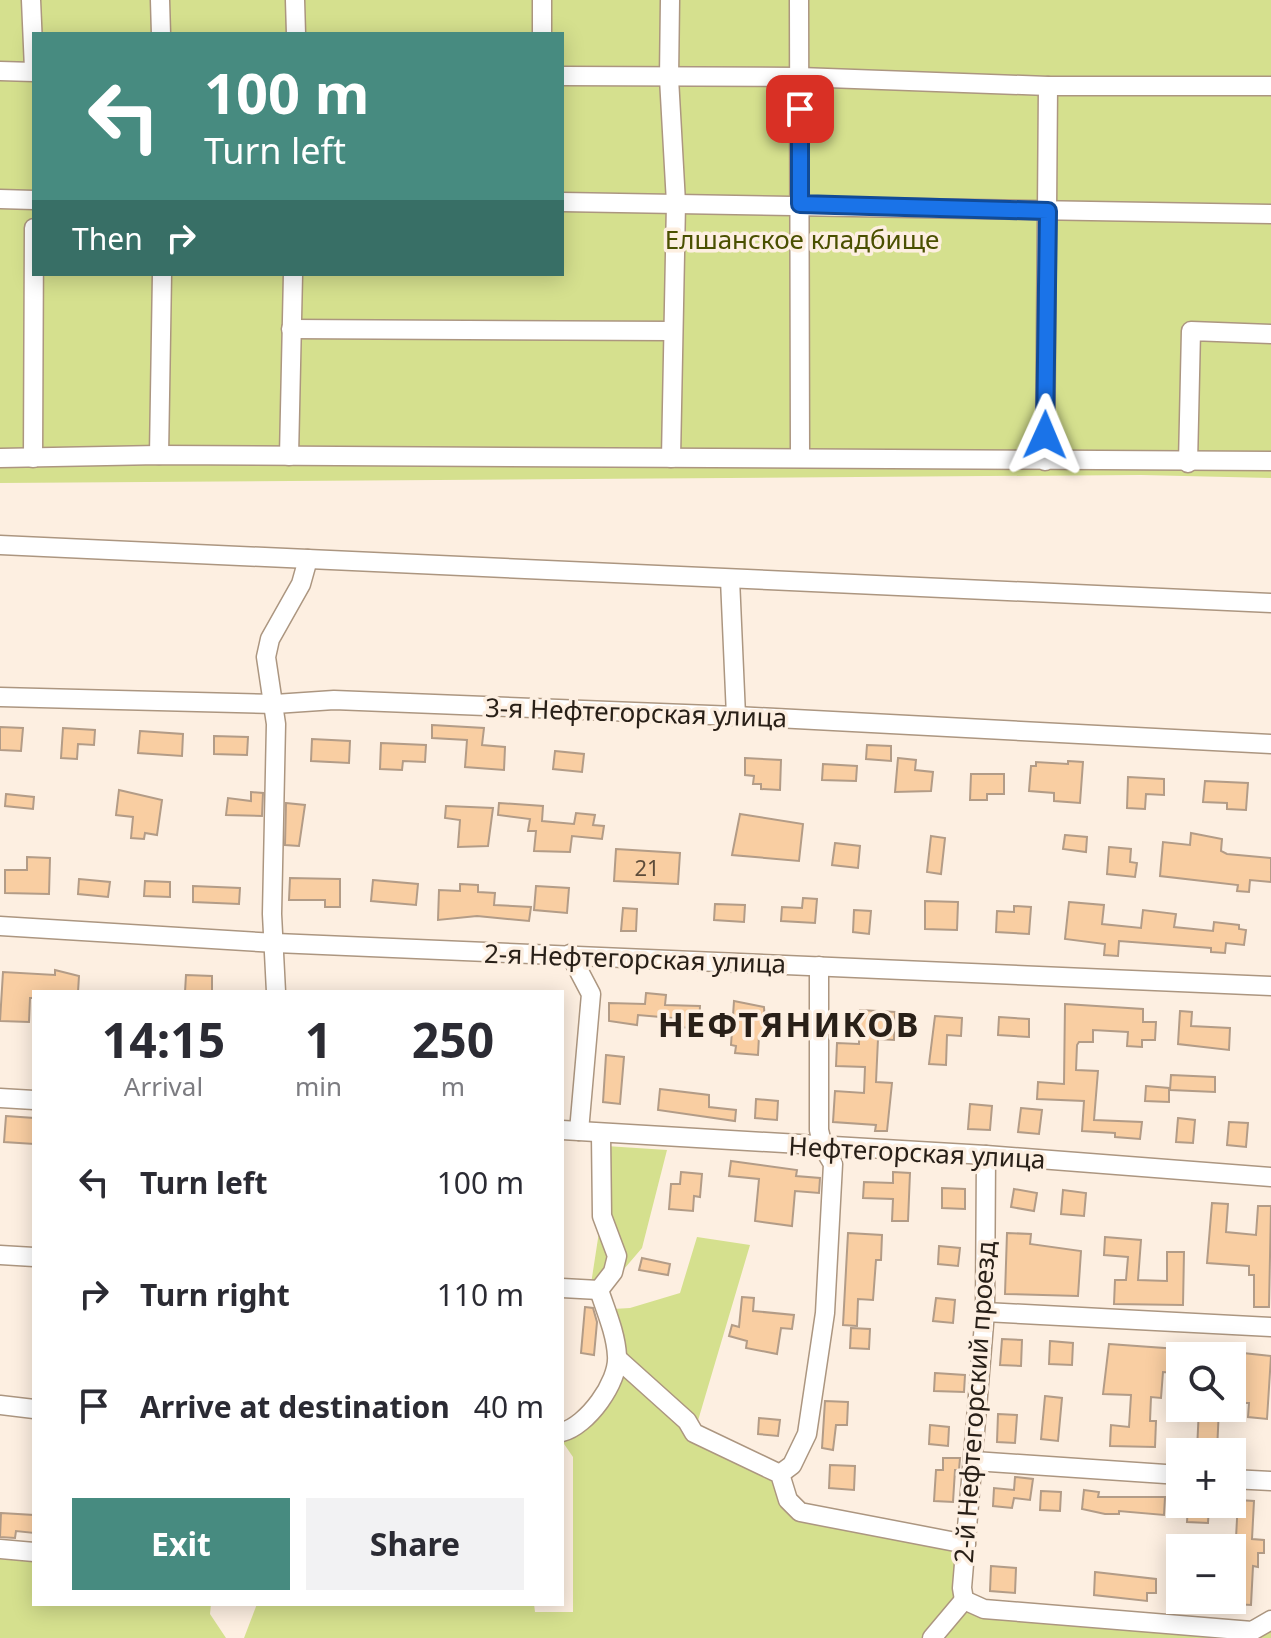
<!DOCTYPE html>
<meta charset="utf-8">
<style>
:root{--surface:#fff;--page:#f2f2f3;--text:#2b2b33;--muted:#7c7c81;--accent:#478b80}
body{margin:0;font-family:"Noto Sans",sans-serif;background:var(--page);color:var(--text);height:100vh;display:flex;flex-direction:column;font-size:30px;white-space:nowrap}
*{box-sizing:border-box;margin:0}
p{font-size:26px;color:var(--muted)}
.icon{flex:none;width:44px;height:44px;fill:none;stroke:currentColor;stroke-width:2;stroke-linecap:round;stroke-linejoin:round}
.map{position:relative;flex:1;overflow:hidden}
.details{position:absolute;left:32px;top:990px;width:532px;height:616px;display:flex;flex-direction:column;background:var(--surface);border-radius:0px;box-shadow:0 4px 20px #0003}
.details>*{flex:none}
.banner{position:absolute;left:32px;top:32px;width:532px;height:244px;border-radius:0px;box-shadow:0 4px 20px #0003;background:#478b80;color:#fff;overflow:hidden}
.fabs{position:absolute;left:1166px;top:1342px;display:grid;gap:16px}
.fabs a{display:grid;place-items:center;width:80px;height:80px;border-radius:0px;background:var(--surface);box-shadow:0 4px 20px #0003;font-size:40px}
.pin{position:absolute;display:grid;place-items:center;width:68px;height:68px;color:#fff;margin:-34px;border-radius:16px;box-shadow:0 4px 12px #0006}
.me{position:absolute;width:88px;margin:-44px;rotate:1deg;stroke-linejoin:round;filter:drop-shadow(0 0 6px #0008)}
.turn{display:flex;align-items:center;gap:28px;height:168px;padding:0 40px;font-size:36px}
.turn .icon{width:104px;height:104px;stroke-width:2.5}
.turn b{display:block;font-size:56px;line-height:68px}
.then{display:flex;align-items:center;height:76px;padding:0 40px;background:#0003;gap:16px;font-size:30px}
.eta{display:flex;justify-content:space-evenly;align-items:center;height:136px;text-align:center}
.eta b{font-size:48px;font-weight:700;line-height:56px}
.cta{display:flex;gap:16px;margin-top:auto;padding:16px 40px}
.cta a{flex:1;height:92px;border-radius:0px;background:var(--accent);color:#fff;font-size:32px;font-weight:700;line-height:92px;text-align:center}
.cta a+a{background:var(--page);color:var(--text)}
ul{padding:0;list-style:none}
li{display:flex;align-items:center;gap:24px;height:112px;padding:0 40px}
li div{flex:1}
li b{display:block;font-size:30px}
li em{font-style:normal}
.map>svg:first-child{display:block}
</style>
<div class="map">
<svg width="1271" height="1638" viewBox="0 0 1271 1638">
<rect width="100%" height="100%" fill="#fdefe1"/>
<g fill="#d5e08e" fill-rule="evenodd">
<path d="M0,0H1271V478L1141,475L0,483ZM34,34H562V274H34Z"/>
<path d="M606,1146L667,1150L642,1248L612,1283L591,1284L599,1232L591,1151Z"/>
<path d="M697,1237L750,1245L697,1424L769,1474L784,1503L959,1547L965,1607L1271,1627V1638H244L257,1604H534L535,1612H573V1457L562,1441L605,1402L613,1309L630,1308L680,1293Z"/>
<path d="M0,1559L34,1561V1604H211L210,1614L226,1638H0Z"/>
</g>
<g fill="#f9cea2" stroke="#b39c87" stroke-width="2">
<path d="M432,725L484,728L482,745L505,747L504,770L465,767L467,740L432,738Z"/>
<path d="M0,727L23,728L21,751L0,750Z"/>
<path d="M63,728L95,730L94,745L78,744L77,759L61,758Z"/>
<path d="M140,731L183,734L182,756L138,753Z"/>
<path d="M214,736L248,737L247,755L214,754Z"/>
<path d="M312,739L350,741L349,763L311,761Z"/>
<path d="M381,743L426,745L425,762L403,761L402,770L380,769Z"/>
<path d="M867,745L891,746V761L866,759Z"/>
<path d="M555,751L584,754L582,772L553,769Z"/>
<path d="M745,758L781,760L780,790L761,789V784H753L754,776L745,775Z"/>
<path d="M898,758L916,760L915,770L933,772L931,791L895,792Z"/>
<path d="M1068,761L1083,762L1080,803L1054,801V793L1029,791L1031,766H1036V762L1068,764Z"/>
<path d="M823,764L857,766L856,781L822,780Z"/>
<path d="M971,774H1004V794H987V800H970Z"/>
<path d="M1128,777L1164,779V795L1146,794L1145,809L1127,808Z"/>
<path d="M1205,781L1248,783L1246,810L1227,809V803L1203,802Z"/>
<path d="M119,790L162,800L157,835L145,833L144,839L131,838L133,817L116,815Z"/>
<path d="M251,792L263,793L262,816L226,815L228,798L251,801Z"/>
<path d="M6,794L34,797L33,809L5,806Z"/>
<path d="M286,803L305,805L299,846L285,845Z"/>
<path d="M499,803L543,806L542,821L574,824L576,813L595,815L593,825L604,826L602,839L572,836L570,852L534,851L536,831H528L530,819L498,815Z"/>
<path d="M446,806L493,808L488,846L458,847L460,820L445,818Z"/>
<path d="M740,814L803,824L799,861L732,855Z"/>
<path d="M1191,833L1222,839L1221,851L1227,854L1271,858V882L1250,880L1249,892L1237,891L1238,885L1160,876L1163,842L1190,845Z"/>
<path d="M1065,835L1087,837L1086,852L1063,849Z"/>
<path d="M931,836L945,838L941,874L927,872Z"/>
<path d="M835,843L860,846L858,868L832,865Z"/>
<path d="M1109,847L1131,849L1130,862L1137,863L1135,877L1107,874Z"/>
<path d="M616,849L680,853L678,884L614,881Z"/>
<path d="M27,857L50,858L49,894L5,893V870H27Z"/>
<path d="M290,878L340,879V907H325V900H289Z"/>
<path d="M79,879L110,882L108,897L78,894Z"/>
<path d="M373,880L418,884L416,905L371,901Z"/>
<path d="M145,881L170,882V897L144,896Z"/>
<path d="M460,884L478,885V892L495,893L494,905L531,907L529,921L477,916L438,920L439,890L460,891Z"/>
<path d="M193,886L240,888L239,904L193,902Z"/>
<path d="M536,886L569,888L567,913L534,910Z"/>
<path d="M803,898L817,899L815,923L781,921L782,907L802,908Z"/>
<path d="M925,901L958,902L957,930L925,929Z"/>
<path d="M1069,902L1104,905L1102,924L1141,928L1143,910L1176,914L1174,927L1213,931L1214,922L1239,925V929L1246,930L1244,945L1226,943L1225,953L1211,952V948L1119,941L1118,956L1104,955L1105,944L1065,939Z"/>
<path d="M715,904L745,905L744,922L714,920Z"/>
<path d="M1014,906L1031,907L1029,934L996,932L997,911L1014,912Z"/>
<path d="M623,908L637,909L636,931H621Z"/>
<path d="M854,910L871,911L869,934L853,932Z"/>
<path d="M55,970L79,976L78,992H34V998H30L29,1022L0,1021L3,972L55,975Z"/>
<path d="M186,975L212,976V992H185Z"/>
<path d="M646,993L666,995L665,1005L700,1006L699,1028L672,1027V1018L638,1015L637,1025L609,1021V1003L645,1004Z"/>
<path d="M734,1001L764,1007L766,1036H759L758,1055L735,1053L736,1046L731,1045Z"/>
<path d="M1065,1004L1143,1009V1022H1156L1155,1040H1142V1047L1127,1046L1128,1032L1093,1030V1042H1079L1077,1045L1076,1070L1098,1071L1094,1120L1142,1122L1140,1139L1115,1137V1133L1082,1131L1084,1101L1037,1099L1038,1082L1064,1084Z"/>
<path d="M860,1010L895,1012L894,1040L878,1039L876,1082L892,1083L887,1131H875L876,1125L833,1122L835,1091L864,1093L865,1067L836,1066L837,1043L859,1044Z"/>
<path d="M1180,1011L1192,1012L1191,1026L1230,1028L1229,1050L1178,1044Z"/>
<path d="M935,1016L962,1018L961,1036L947,1035L946,1065L929,1064Z"/>
<path d="M999,1017L1029,1019V1037L998,1035Z"/>
<path d="M606,1055L624,1057L620,1104L603,1102Z"/>
<path d="M1171,1075L1215,1077V1092L1170,1090Z"/>
<path d="M1146,1086L1169,1088V1102L1145,1101Z"/>
<path d="M660,1089L709,1095V1107L736,1110L735,1121L658,1110Z"/>
<path d="M756,1099L778,1101L777,1120L755,1118Z"/>
<path d="M970,1104L992,1106L990,1130L968,1129Z"/>
<path d="M1021,1108L1042,1110L1039,1134L1018,1132Z"/>
<path d="M6,1116L34,1118V1144L4,1142Z"/>
<path d="M1178,1118L1195,1120L1193,1143L1176,1142Z"/>
<path d="M1229,1122L1248,1123L1246,1147L1227,1145Z"/>
<path d="M731,1161L797,1170L796,1176L820,1178L819,1193L795,1191L792,1226L755,1221L759,1179L729,1176Z"/>
<path d="M681,1172L702,1174L700,1197L694,1196L693,1211L669,1209L671,1184H680Z"/>
<path d="M893,1172L910,1173L908,1221H892L893,1199L863,1198L864,1182L893,1183Z"/>
<path d="M942,1188L965,1189V1209L942,1208Z"/>
<path d="M1014,1189L1037,1193L1034,1211L1011,1207Z"/>
<path d="M1063,1190L1086,1193L1084,1216L1061,1214Z"/>
<path d="M1212,1203L1228,1204L1226,1232L1256,1235L1258,1206H1271L1269,1307H1254V1275H1249V1266L1207,1263Z"/>
<path d="M848,1233L882,1235L881,1260H876L873,1300L858,1299L857,1326L843,1325Z"/>
<path d="M1007,1233L1031,1234L1030,1244L1081,1251L1078,1296L1005,1294Z"/>
<path d="M1105,1237L1141,1240L1138,1280L1167,1281V1252H1184L1183,1305L1114,1304L1115,1280H1126L1128,1257L1104,1255Z"/>
<path d="M939,1246L960,1248L958,1266L938,1264Z"/>
<path d="M642,1258L670,1264L668,1275L639,1270Z"/>
<path d="M742,1297L754,1298L753,1311L794,1315L792,1329L781,1328L777,1354L746,1348L747,1341L729,1336L732,1325L739,1327Z"/>
<path d="M936,1298L955,1300L953,1323L933,1321Z"/>
<path d="M585,1307L593,1308L597,1322L594,1355L581,1353Z"/>
<path d="M851,1328L870,1329L869,1349L850,1348Z"/>
<path d="M1002,1339L1022,1340L1021,1366L1000,1365Z"/>
<path d="M1050,1341L1073,1343L1072,1365L1049,1364Z"/>
<path d="M1109,1344L1178,1349L1177,1373L1163,1372L1161,1398L1151,1397L1150,1421H1156L1155,1447L1110,1446L1111,1425L1129,1427L1131,1395L1103,1394Z"/>
<path d="M1243,1353L1271,1356L1267,1419L1248,1417L1249,1403H1242Z"/>
<path d="M935,1373L965,1375L964,1392L934,1391Z"/>
<path d="M1045,1396L1062,1398L1058,1441L1041,1439Z"/>
<path d="M825,1401L848,1402L847,1425H836L833,1450L822,1448Z"/>
<path d="M1199,1408H1219L1217,1451L1197,1450Z"/>
<path d="M998,1414L1017,1415L1015,1443L997,1442Z"/>
<path d="M759,1418L780,1420L778,1436L758,1434Z"/>
<path d="M930,1425L949,1427L948,1446L929,1444Z"/>
<path d="M943,1458H960L959,1470H955L953,1502L934,1501L936,1470H943Z"/>
<path d="M830,1465L855,1466L854,1490L829,1488Z"/>
<path d="M1015,1477L1033,1479L1030,1500L1014,1498L1012,1508L993,1506L994,1488L1014,1490Z"/>
<path d="M1084,1490L1099,1492L1098,1497H1165L1164,1515L1119,1511V1514H1105L1082,1509Z"/>
<path d="M1041,1491L1061,1492L1060,1511L1040,1510Z"/>
<path d="M1238,1500L1254,1501L1252,1539L1264,1540V1553H1258V1567L1253,1566L1251,1605L1234,1604L1232,1542L1236,1538Z"/>
<path d="M1188,1504H1209L1208,1523L1187,1522Z"/>
<path d="M1,1513L34,1515V1533L16,1531L15,1538L0,1537Z"/>
<path d="M991,1566L1016,1568L1015,1593L990,1591Z"/>
<path d="M1095,1572L1156,1579V1593H1147V1601L1094,1595Z"/>
</g>
<g fill="none" stroke-linecap="round" stroke-linejoin="round">
<g stroke="#ac9680" stroke-width="21">
<g id="minor">
<path d="M31,0L34,69"/>
<path d="M160,0L161,34"/>
<path d="M295,0L296,34"/>
<path d="M542,0V34"/>
<path d="M670,0L669,78L676,203L671,458"/>
<path d="M799,0L800,457"/>
<path d="M0,71L34,72"/>
<path d="M562,76L800,77L1048,86H1271"/>
<path d="M0,199L34,200"/>
<path d="M562,202L1271,214"/>
<path d="M291,329L671,331"/>
<path d="M159,455L162,274"/>
<path d="M289,456L293,274"/>
<path d="M0,458L159,455L1271,461"/>
<path d="M33,458L34,228"/>
<path d="M1045,461L1048,86"/>
<path d="M1188,463L1191,331L1271,334"/>
<path d="M0,545L1271,603"/>
<path d="M730,579L736,716"/>
<path d="M0,697L275,704L334,700L736,716L1271,744"/>
<path d="M0,926L276,943L1271,986"/>
<path d="M570,954L591,994L579,1131"/>
<path d="M276,992L272,914L276,724L266,657L270,639L301,584L308,559"/>
<path d="M0,1098L34,1100"/>
<path d="M562,1130L986,1155L1271,1177"/>
<path d="M0,1255L34,1257"/>
<path d="M562,1288L599,1290"/>
<path d="M985,1312L1271,1327"/>
<path d="M618,1359L687,1421L694,1433L780,1474L788,1500L800,1512L966,1544"/>
<path d="M0,1405L34,1409"/>
<path d="M562,1432C587,1426 619,1382 617,1356C616,1334 606,1311 599,1290L613,1272L617,1256L602,1216L601,1135"/>
<path d="M974,1461L1180,1475"/>
<path d="M780,1474L792,1465L807,1434L825,1313L833,1164L823,1147L819,1130V966"/>
<path d="M1232,1479L1271,1481"/>
<path d="M0,1549L34,1552"/>
<path d="M964,1600L962,1588L985,1312L986,1155"/>
<path d="M964,1600L984,1609L1252,1631L1271,1620"/>
<path d="M932,1638L964,1600"/>
</g>
</g>
<use href="#minor" stroke="#fff" stroke-width="18"/>
</g>
<g fill="none" stroke-linecap="round" stroke-linejoin="round">
<g stroke="#114b97" stroke-width="20">
<path id="route" d="M800,109V204L1048,211L1045,435"/>
</g>
<use href="#route" stroke="#1a73e8" stroke-width="14"/>
</g>
<g text-anchor="middle" dominant-baseline="central" stroke-width="7" stroke-linejoin="round" paint-order="stroke">
<g font-size="22" fill="#5d4c3a">
<text x="647" y="867">21</text>
</g>
<g font-size="26" fill="#4a5000" stroke="#fdefe1">
<text x="802" y="239">Елшанское кладбище</text>
</g>
<g font-size="26" fill="#292018" stroke="#fdefe1">
<text transform="translate(636 712) rotate(2)">3-я Нефтегорская улица</text>
<text transform="translate(635 958) rotate(2)">2-я Нефтегорская улица</text>
<text transform="translate(917 1152) rotate(3)">Нефтегорская улица</text>
<text transform="translate(974 1402) rotate(-86)">2-й Нефтегорский проезд</text>
</g>
<g font-size="34" font-weight="bold" letter-spacing="2" fill="#292018" stroke="#fdefe1">
<text x="789" y="1024">НЕФТЯНИКОВ</text>
</g>
</g>
</svg>
<div class="fabs">
<a><svg class="icon" aria-label="search" viewBox="0 0 24 24"><circle cx="10" cy="10" r="6"/><path d="M15 15l6 6"/></svg></a>
<a>+</a>
<a>−</a>
</div>
<div class="pin" style="left:800px;top:109px;background:#d93025"><svg class="icon" aria-label="arrive" viewBox="0 0 24 24"><path d="M6 21V4h12l-3 4 3 4H6"/></svg></div>
<svg class="me" style="left:1045px;top:435px" viewBox="-20 -20 40 40"><path d="M0-17L14 15 0 8-14 15z" fill="#1a73e8" stroke="#fff" stroke-width="4"/></svg>
<div class="banner">
<div class="turn"><svg class="icon" aria-label="left" viewBox="0 0 24 24"><path d="M17 20v-9H6M10 6l-5 5 5 5"/></svg><div><b>100 m</b>Turn left</div></div>
<div class="then">Then<svg class="icon" aria-label="right" viewBox="0 0 24 24"><path d="M7 20v-9h11M14 6l5 5-5 5"/></svg></div>
</div>
<section class="details">
<div class="eta">
<div><b>14:15</b><p>Arrival</p></div>
<div><b>1</b><p>min</p></div>
<div><b>250</b><p>m</p></div>
</div>
<ul>
<li><svg class="icon" aria-label="left" viewBox="0 0 24 24"><path d="M17 20v-9H6M10 6l-5 5 5 5"/></svg><div><b>Turn left</b></div><em>100 m</em></li>
<li><svg class="icon" aria-label="right" viewBox="0 0 24 24"><path d="M7 20v-9h11M14 6l5 5-5 5"/></svg><div><b>Turn right</b></div><em>110 m</em></li>
<li><svg class="icon" aria-label="arrive" viewBox="0 0 24 24"><path d="M6 21V4h12l-3 4 3 4H6"/></svg><div><b>Arrive at destination</b></div><em>40 m</em></li>
</ul>
<div class="cta"><a>Exit</a><a>Share</a></div>
</section>
</div>
